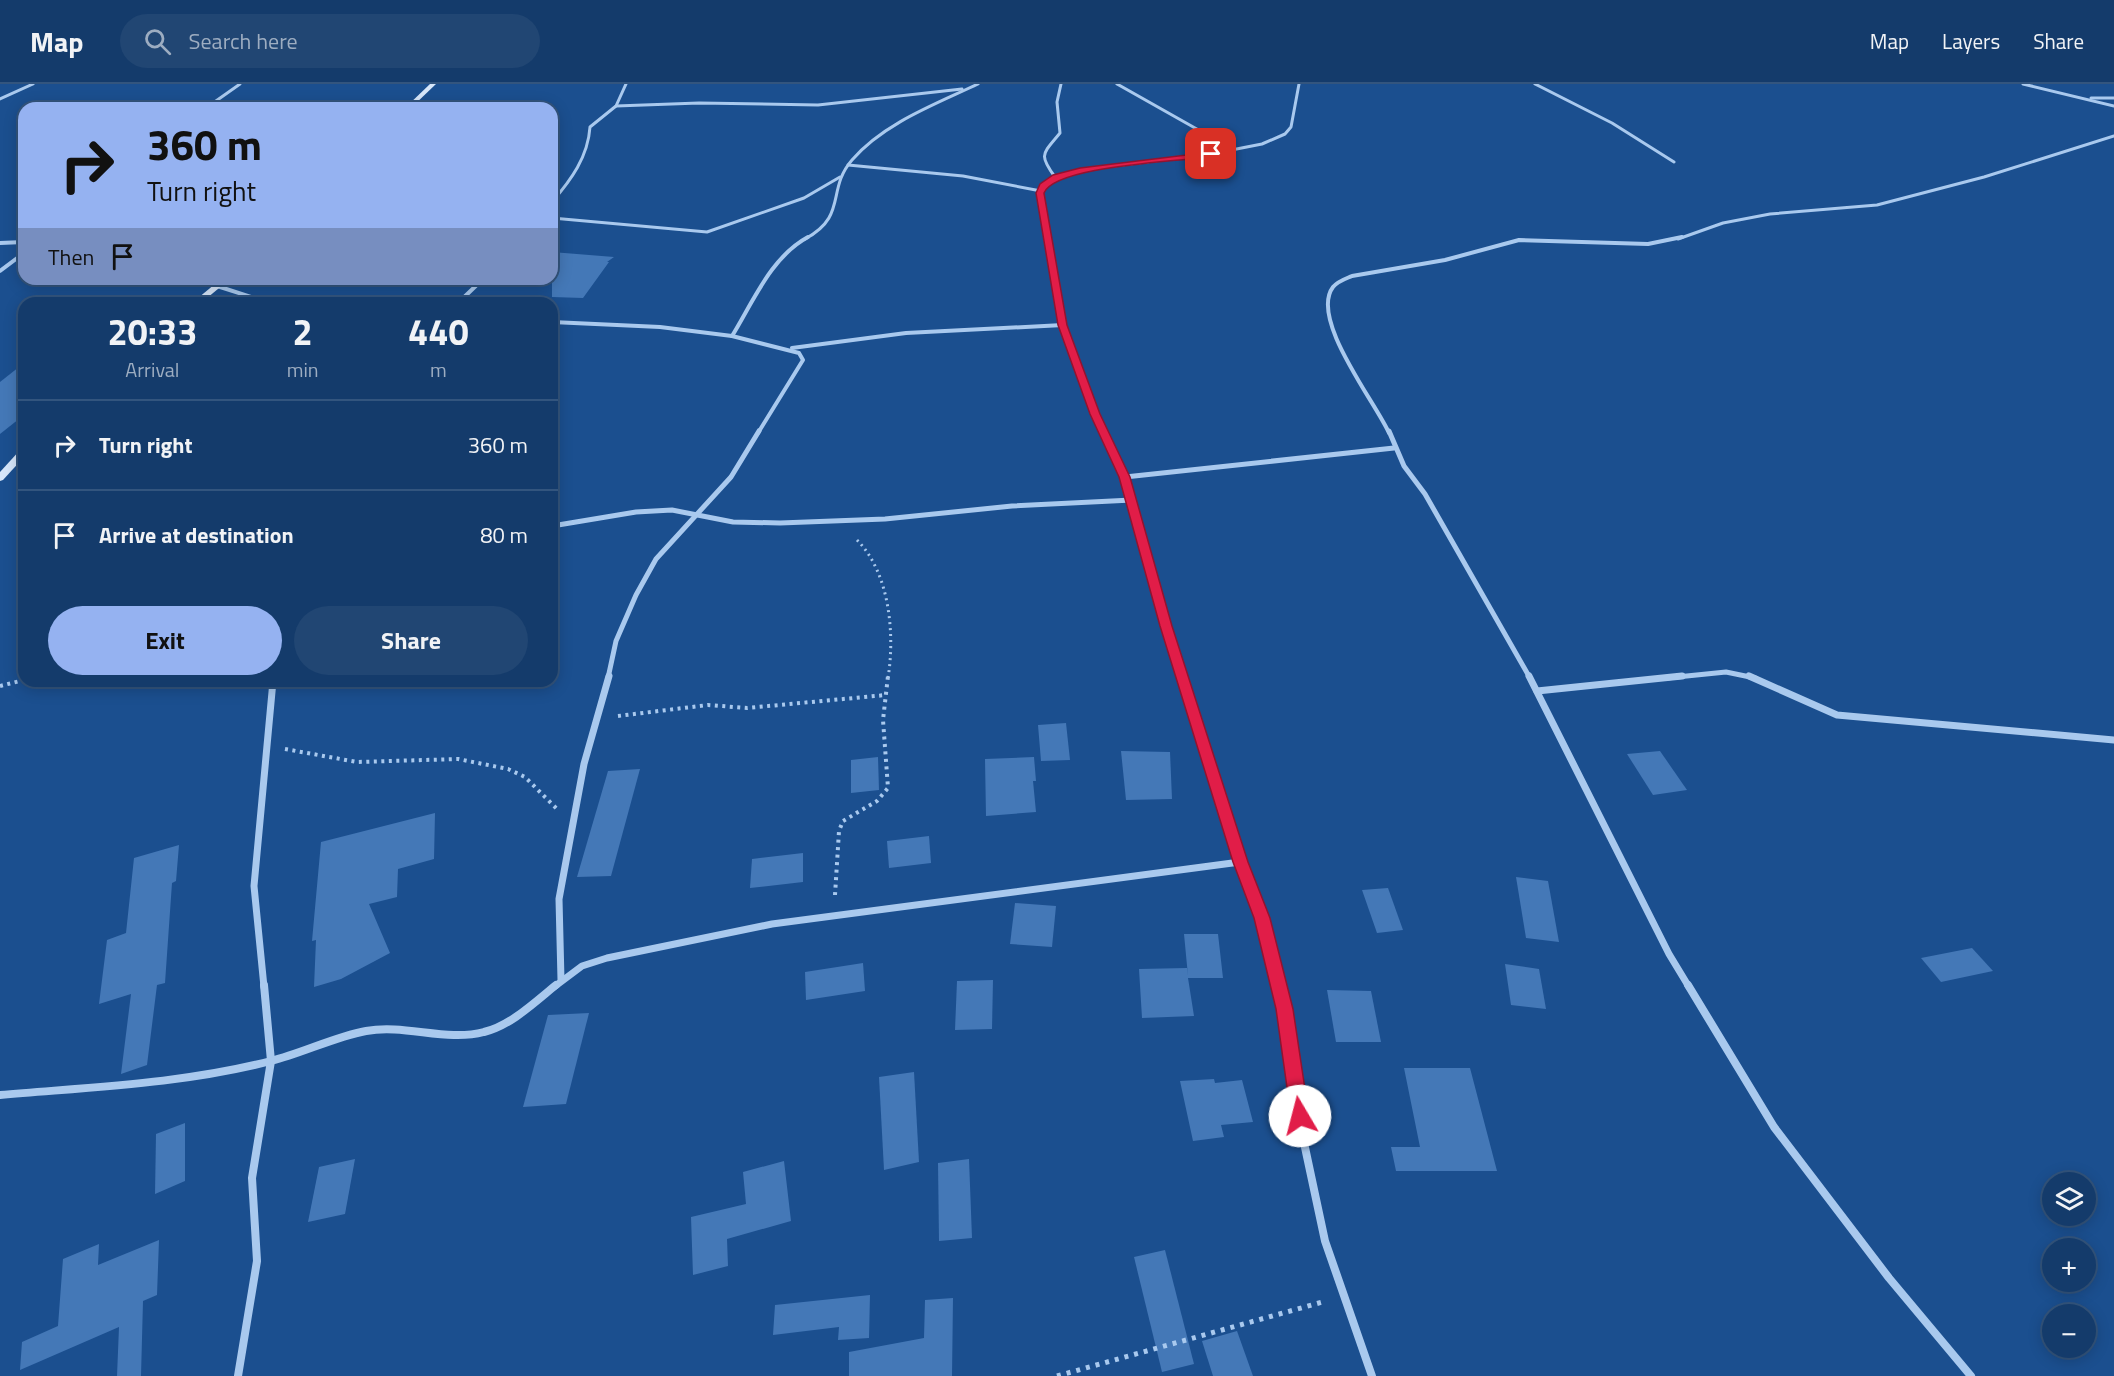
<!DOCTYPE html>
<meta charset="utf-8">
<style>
:root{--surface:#143b6b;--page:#214673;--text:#f1f3f6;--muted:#9dadc1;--line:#33557e;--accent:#95b2f1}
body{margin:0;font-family:"Titillium Web",sans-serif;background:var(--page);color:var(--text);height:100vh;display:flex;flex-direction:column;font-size:22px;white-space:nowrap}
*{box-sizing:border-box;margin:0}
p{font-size:20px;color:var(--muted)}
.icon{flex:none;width:33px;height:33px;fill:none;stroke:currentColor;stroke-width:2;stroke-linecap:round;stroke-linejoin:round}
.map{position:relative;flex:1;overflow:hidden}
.drawer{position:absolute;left:18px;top:213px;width:540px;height:390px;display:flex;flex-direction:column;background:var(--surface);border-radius:18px;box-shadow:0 3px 15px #0003,0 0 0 2px var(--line)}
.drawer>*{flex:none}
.banner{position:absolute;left:18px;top:18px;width:540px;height:183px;border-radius:18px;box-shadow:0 3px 15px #0003,0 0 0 2px var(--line);background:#95b2f1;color:#111;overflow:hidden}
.tools{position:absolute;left:2042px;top:1088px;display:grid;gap:12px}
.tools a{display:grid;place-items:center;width:54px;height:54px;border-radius:50%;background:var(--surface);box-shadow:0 3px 15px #0003,0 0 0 2px var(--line);font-size:30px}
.pin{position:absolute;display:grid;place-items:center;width:51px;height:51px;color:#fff;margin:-26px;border-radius:12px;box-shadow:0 3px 9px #0006}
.me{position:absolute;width:66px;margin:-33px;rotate:352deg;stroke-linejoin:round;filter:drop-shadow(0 0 4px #0008)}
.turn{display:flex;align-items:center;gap:21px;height:126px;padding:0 30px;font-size:27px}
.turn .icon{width:78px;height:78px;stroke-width:2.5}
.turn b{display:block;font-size:42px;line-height:51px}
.then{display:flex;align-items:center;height:57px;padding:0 30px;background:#0003;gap:12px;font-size:22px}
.eta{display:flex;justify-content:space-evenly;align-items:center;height:102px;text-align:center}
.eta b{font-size:36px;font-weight:700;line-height:42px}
.action{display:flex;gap:12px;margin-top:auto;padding:12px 30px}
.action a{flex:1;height:69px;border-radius:36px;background:var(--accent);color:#111;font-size:24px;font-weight:700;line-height:69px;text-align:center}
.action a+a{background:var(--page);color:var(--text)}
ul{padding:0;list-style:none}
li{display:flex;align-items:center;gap:18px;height:90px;padding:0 30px;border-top:2px solid var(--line)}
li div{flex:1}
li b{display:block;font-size:22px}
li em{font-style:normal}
header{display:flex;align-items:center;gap:36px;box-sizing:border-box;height:84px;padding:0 30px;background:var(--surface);border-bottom:2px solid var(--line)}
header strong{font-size:28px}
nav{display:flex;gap:33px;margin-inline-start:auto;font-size:21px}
.search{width:420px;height:54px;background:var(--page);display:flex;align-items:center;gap:15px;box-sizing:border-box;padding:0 21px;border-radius:33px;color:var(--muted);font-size:22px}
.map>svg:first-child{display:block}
</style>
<header>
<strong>Map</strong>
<div class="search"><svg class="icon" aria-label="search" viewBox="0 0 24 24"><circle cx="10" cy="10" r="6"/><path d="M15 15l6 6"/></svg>Search here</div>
<nav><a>Map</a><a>Layers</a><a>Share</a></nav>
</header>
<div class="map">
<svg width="2114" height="1292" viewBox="0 0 2114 1292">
<rect width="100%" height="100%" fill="#1b4f8f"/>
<g fill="#4478b7">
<path d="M552,168L614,173L607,178H609L583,214L552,213Z"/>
<path d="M24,279V331L0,350V298Z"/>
<path d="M1066,639L1070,676L1041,677L1038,641Z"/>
<path d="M1121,667L1170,668L1172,715L1126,716Z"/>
<path d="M1660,667L1687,706L1653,711L1627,670Z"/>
<path d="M878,673L879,706L851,709V676Z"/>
<path d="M1034,673L1036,697H1033L1036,728L986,732L985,675Z"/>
<path d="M640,685L611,792L577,793L608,687Z"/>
<path d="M435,729L434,775L398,785L397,813L369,820L390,869L341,895L314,903L316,856L312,857L321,758Z"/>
<path d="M929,752L931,779L889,784L887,757Z"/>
<path d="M179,761L176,797L172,799L165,899L157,901L147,981L121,990L131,910L99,920L107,856L126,849L134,774Z"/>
<path d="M803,769V798L750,804L752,775Z"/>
<path d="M1516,793L1548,797L1559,858L1526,854Z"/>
<path d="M1388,804L1403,846L1377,849L1362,806Z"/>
<path d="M1015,819L1056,822L1052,863L1010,860Z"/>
<path d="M1184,850H1218L1223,894H1188L1194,932L1142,934L1139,885L1187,884L1188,892Z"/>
<path d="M1972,864L1993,887L1941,898L1921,874Z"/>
<path d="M863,879L865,907L806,916L805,888Z"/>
<path d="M1505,880L1539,885L1546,925L1511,921Z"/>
<path d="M993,896L992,945L955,946L957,897Z"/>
<path d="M1327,906L1371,907L1381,958H1336Z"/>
<path d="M589,929L566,1020L523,1023L548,931Z"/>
<path d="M1404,984H1470L1497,1087H1396L1391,1063H1420Z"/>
<path d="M914,988L919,1078L884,1086L879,993Z"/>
<path d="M1214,995L1215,999L1242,996L1253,1038L1221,1041L1224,1053L1193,1057L1180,997Z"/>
<path d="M185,1039V1097L155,1110L156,1050Z"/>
<path d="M355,1075L345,1130L308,1138L319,1083Z"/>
<path d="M969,1075L972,1154L939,1157L938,1079Z"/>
<path d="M784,1077L791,1137L727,1155L728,1182L693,1191L691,1133L746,1120L743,1088Z"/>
<path d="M159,1156L157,1211L143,1217L141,1292H117L119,1243L20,1286L22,1258L58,1242L63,1175L99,1160L98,1181Z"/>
<path d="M1165,1166L1194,1280L1162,1288L1134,1173Z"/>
<path d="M870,1211L869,1254L838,1256L839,1243L773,1251L775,1221Z"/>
<path d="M953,1214L952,1292H849V1268L924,1254L925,1216Z"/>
<path d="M1237,1247L1253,1292H1213L1202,1257Z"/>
</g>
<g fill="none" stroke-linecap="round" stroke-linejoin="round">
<path stroke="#a9c9ee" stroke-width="3" stroke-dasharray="2 4" stroke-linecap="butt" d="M857,456C890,489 895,551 888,594"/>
<g stroke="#a9c9ee" stroke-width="4" stroke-dasharray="3 4.5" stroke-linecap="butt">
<path d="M0,602L24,596"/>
<path d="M618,632L708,621L747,624L886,611"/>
<path d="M285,665L357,678L458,675L508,685L525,693L557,725"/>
<path d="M835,811L839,747L843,737L877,717L888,704L883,636L888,592"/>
</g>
<path stroke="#a9c9ee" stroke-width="5" stroke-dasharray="4 6" stroke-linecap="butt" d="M1057,1292L1326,1217"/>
<g stroke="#a9c9ee" stroke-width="3">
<path d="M1117,0L1234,66"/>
<path d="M1535,0L1612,39L1674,78"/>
<path d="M2023,0L2114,22"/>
<path d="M2091,14H2114"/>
<path d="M0,15L33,0"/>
<path d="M616,22L699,19L818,21L962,5"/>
<path d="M206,24L240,0"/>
<path d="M848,81L963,92L1041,107"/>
<path d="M1055,93C1038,70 1043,70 1060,49L1057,18L1061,0"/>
<path d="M552,118C571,96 588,73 590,43L616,22L626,0"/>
<path d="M552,134L707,148L804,114L840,93"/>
<path d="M805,155C848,132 826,106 852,76C884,39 936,20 978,0"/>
<path d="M1048,155L1040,109L1043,102L1055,93L1080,86L1211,70L1262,60L1285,50L1291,43L1299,0"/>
<path d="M1678,155L1723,139L1770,130L1877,121L1984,93L2114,52"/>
</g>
<g stroke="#a9c9ee" stroke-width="4">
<path d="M1048,153L1063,241L1104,349"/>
<path d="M0,159L24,158"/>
<path d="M0,187L24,169"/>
<path d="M217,202L270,219"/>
<path d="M458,219L483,195"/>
<path d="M552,238L660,243L732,252L799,269L803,276L758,349"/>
<path d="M732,252C753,218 771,173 808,153"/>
<path d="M792,264L906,249L1063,241"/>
<path d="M1389,349C1376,319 1309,235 1333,203C1338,197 1345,195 1352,192L1445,176L1519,156L1648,160L1682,153"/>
</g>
<g stroke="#a9c9ee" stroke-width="5">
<path d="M1103,347L1132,416L1182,594"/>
<path d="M1389,347L1404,382L1425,410L1530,594"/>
<path d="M1125,393L1394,364"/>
<path d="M552,442L636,428L672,426L733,438L780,439L885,435L1012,422L1132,416"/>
<path d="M608,594L616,557L636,511L656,475L731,393L759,347"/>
<path d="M1667,594L1726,588L1755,594"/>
</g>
<g stroke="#a9c9ee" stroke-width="7">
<path d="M1529,592L1669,870L1689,903"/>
<path d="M1749,592L1837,631L2114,656"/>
<path d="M1537,607L1682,592"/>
<path d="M1240,778L1262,834L1279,903"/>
<path d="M561,896L559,815L584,680L609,592"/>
<path d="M264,903L254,802L273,597"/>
<path d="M554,903L582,882L607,874L772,840L1240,778L1182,592"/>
</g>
<g stroke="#a9c9ee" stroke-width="8">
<path d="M1279,901L1285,925L1303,1054L1325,1157L1372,1292"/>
<path d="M1688,901L1774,1043L1889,1194L1971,1292"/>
<path d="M0,1011C91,1003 182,1000 271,977C303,969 334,953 366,947C406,940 446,958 484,948C510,942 535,918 556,901"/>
<path d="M238,1292L257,1177L252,1094L271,977L264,901"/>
</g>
<g fill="#d6e6fa" fill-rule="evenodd">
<path d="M430,0H436L411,24H405Z"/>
<path d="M221,195H230L201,219H192Z"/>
<path d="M24,364V373L3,396L0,397V388L21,365Z"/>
</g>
</g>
<path fill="#e11d48" stroke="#92132f" stroke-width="1.5" d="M1211,68L1214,72C1182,78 1056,81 1044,109L1067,241L1100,330L1130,393L1172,542L1248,778L1270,834L1293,925L1309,1032L1306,1038L1300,1041L1294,1038L1291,1032L1276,925L1254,834L1233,778L1160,542L1119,393L1090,330L1058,241L1036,109L1040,100L1053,91L1080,84Z"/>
</svg>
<div class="tools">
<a><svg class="icon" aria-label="layers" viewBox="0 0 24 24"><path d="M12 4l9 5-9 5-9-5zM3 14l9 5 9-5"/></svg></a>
<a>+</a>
<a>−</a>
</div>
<div class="pin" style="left:1211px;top:70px;background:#d93025"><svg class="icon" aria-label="arrive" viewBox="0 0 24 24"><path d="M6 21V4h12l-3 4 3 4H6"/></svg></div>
<svg class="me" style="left:1300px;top:1032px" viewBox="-20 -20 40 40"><circle r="19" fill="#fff"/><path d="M0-13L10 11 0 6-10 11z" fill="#e11d48"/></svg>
<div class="banner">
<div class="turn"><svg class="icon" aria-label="right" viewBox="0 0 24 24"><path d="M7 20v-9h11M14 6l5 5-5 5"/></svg><div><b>360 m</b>Turn right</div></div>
<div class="then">Then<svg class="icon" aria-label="arrive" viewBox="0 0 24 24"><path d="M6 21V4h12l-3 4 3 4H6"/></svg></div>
</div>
<section class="drawer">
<div class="eta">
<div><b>20:33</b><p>Arrival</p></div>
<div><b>2</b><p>min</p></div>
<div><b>440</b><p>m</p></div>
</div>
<ul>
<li><svg class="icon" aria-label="right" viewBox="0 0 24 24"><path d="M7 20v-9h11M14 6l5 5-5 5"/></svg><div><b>Turn right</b></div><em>360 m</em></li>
<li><svg class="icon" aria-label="arrive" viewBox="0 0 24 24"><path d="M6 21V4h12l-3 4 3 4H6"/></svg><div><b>Arrive at destination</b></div><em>80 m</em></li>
</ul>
<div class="action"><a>Exit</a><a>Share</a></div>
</section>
</div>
